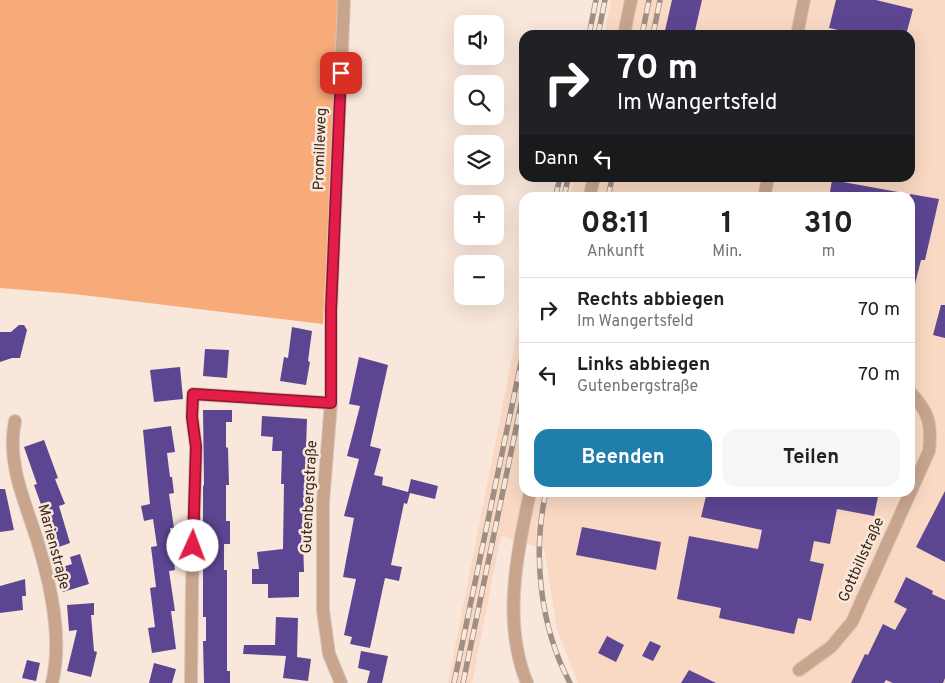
<!DOCTYPE html>
<html lang="de">
<meta charset="utf-8">
<style>
:root{--surface:#fff;--page:#f6f6f6;--text:#202124;--muted:#757577;--line:#e0e0e0;--accent:#1f7eaa}
body{margin:0;font-family:Overpass,sans-serif;background:var(--page);color:var(--text);height:100vh;display:flex;flex-direction:column;font-size:19px;white-space:nowrap}
*{box-sizing:border-box;margin:0}
p{font-size:16px;color:var(--muted)}
.icon{flex:none;width:28px;height:28px;fill:none;stroke:currentColor;stroke-width:2;stroke-linecap:round;stroke-linejoin:round}
.map{position:relative;flex:1;overflow:hidden}
.panel{position:absolute;left:519px;top:192px;width:396px;height:305px;display:flex;flex-direction:column;background:var(--surface);border-radius:15px;box-shadow:0 5px 20px #0002}
.panel>*{flex:none}
.top-card{position:absolute;left:519px;top:30px;width:396px;height:152px;border-radius:15px;box-shadow:0 5px 20px #0002;background:#202124;color:#fff;overflow:hidden}
.buttons{position:absolute;left:454px;top:15px;display:grid;gap:10px}
.buttons a{display:grid;place-items:center;width:50px;height:50px;border-radius:10px;background:var(--surface);box-shadow:0 5px 20px #0002;font-size:25px}
.pin{position:absolute;display:grid;place-items:center;width:42px;height:42px;color:#fff;margin:-21px;border-radius:10px;box-shadow:0 2px 8px #0006}
.me{position:absolute;width:55px;margin:-28px;rotate:2deg;stroke-linejoin:round;filter:drop-shadow(0 0 4px #0008)}
.turn{display:flex;align-items:center;gap:18px;height:105px;padding:0 15px;font-size:22px}
.turn .icon{width:65px;height:65px;stroke-width:2.5}
.turn b{display:block;font-size:35px;line-height:42px}
.then{display:flex;align-items:center;height:48px;padding:0 15px;background:#0003;gap:10px;font-size:19px}
.eta{display:flex;justify-content:space-evenly;align-items:center;height:85px;text-align:center}
.eta b{font-size:30px;font-weight:700;line-height:35px}
.action{display:flex;gap:10px;margin-top:auto;padding:10px 15px}
.action a{flex:1;height:58px;border-radius:15px;background:var(--accent);color:#fff;font-size:20px;font-weight:700;line-height:58px;text-align:center}
.action a+a{background:var(--page);color:var(--text)}
ul{padding:0;list-style:none}
li{display:flex;align-items:center;gap:15px;height:65px;padding:0 15px;border-top:1px solid var(--line)}
li div{flex:1}
li b{display:block;font-size:19px}
li em{font-style:normal}
.map>svg:first-child{display:block}
</style>
<div class="map">
<svg width="945" height="683" viewBox="0 0 945 683">
<rect width="100%" height="100%" fill="#f9e7db"/>
<path fill="#f9d9c4" d="M611,0H945V683H578L557,629L544,549L501,536L472,683H448L521,312H524V492H910V198L570,197L574,178H910V35H604Z"/>
<path fill="#f7ab78" d="M0,0H340L323,324L74,294L0,288Z"/>
<g fill="#5c4692">
<path d="M672,0H702L694,35H664Z"/>
<path d="M836,0H876L913,9L906,35H860L829,28Z"/>
<path d="M832,180L898,192V198H829Z"/>
<path d="M910,194L939,199L925,260H921L914,288H910Z"/>
<path d="M941,305H945V338L933,335Z"/>
<path d="M19,325H24L27,330L20,358H12L0,362V332H11Z"/>
<path d="M292,327L312,331L308,361L310,362L306,385L280,381L284,357L288,358Z"/>
<path d="M205,349L229,350L227,378L203,376Z"/>
<path d="M359,357L388,365L370,446L381,449L374,475L383,477L382,485L408,492L411,479L438,486L435,499L410,493L407,504L404,503L391,565L402,567L399,581L385,578L370,648L350,644L352,637L344,635L356,579L343,577L354,518L344,516L359,459L347,456L360,406L349,404Z"/>
<path d="M180,367L183,399L154,402L150,370Z"/>
<path d="M203,410H232V422H226V447L228,448L229,485H226V521H230V544H224V570H227V671H230V683H204L203,641H206V617H203V487L204,484Z"/>
<path d="M262,416L307,419L303,540L304,572H299V597L268,598V584H252V569H259L257,552L283,549L284,484H281L282,451H272L273,437L261,436Z"/>
<path d="M171,426L175,452L167,453L170,477H172L174,493L169,494L174,528H170L175,570L169,571L175,611H171L176,649L152,653L148,628L155,627L150,588L156,587L151,547L157,546L153,519L144,521L141,506L150,504L143,430Z"/>
<path d="M44,440L58,478L55,479L65,504L59,506L70,543L53,549L45,525L48,524L34,485L37,484L24,447Z"/>
<path d="M0,489H5L14,530L0,532Z"/>
<path d="M945,491V562L916,547Z"/>
<path d="M707,492H879L874,516L837,509L830,544L814,541L810,561L824,564L811,621L798,618L794,634L719,618L721,608L677,599L689,536L758,549L762,530L701,517Z"/>
<path d="M582,527L661,542L656,570L576,555Z"/>
<path d="M80,554L89,584L63,592L56,569L72,564L70,557Z"/>
<path d="M906,577L933,591L932,594L945,600V678L943,683H893L886,680L884,683H851L865,654L868,655L883,624L895,630L907,609L894,602Z"/>
<path d="M25,579L26,596H22L23,610L0,613V586Z"/>
<path d="M94,603V615H91L94,651L97,652L91,677L67,671L77,630L69,631L67,605Z"/>
<path d="M276,617L298,618L297,657L311,659L308,681L283,678L286,656L243,654L244,645H275Z"/>
<path d="M607,636L624,645L616,662L598,653Z"/>
<path d="M650,641L661,646L653,661L642,656Z"/>
<path d="M361,651L388,656L382,683H367L370,671L358,668Z"/>
<path d="M27,660L40,663L36,681L22,678Z"/>
<path d="M154,663L176,669L172,683H149Z"/>
<path d="M689,670L716,683H681Z"/>
</g>
<g fill="none" stroke-linecap="round" stroke-linejoin="round">
<g stroke="#d6c5b9" stroke-width="14">
<g id="street">
<path d="M624,35L631,0"/>
<path d="M797,35L804,0"/>
<path d="M589,198L594,178"/>
<path d="M764,198L768,178"/>
<path d="M15,421C6,464 26,503 38,543C51,586 63,639 52,683"/>
<path d="M799,670L831,647L852,622L929,451C932,424 929,412 910,392"/>
<path d="M191,683L192,585L196,447L192,417L193,394L331,403"/>
<path d="M341,683L329,654L323,610V502L331,403V310L344,0"/>
<path d="M527,683C502,622 517,555 530,492"/>
</g>
</g>
<use href="#street" stroke="#c9a58d" stroke-width="12"/>
<g stroke="#9f8e82" stroke-width="5.5">
<g id="rail">
<path d="M589,35L596,0"/>
<path d="M598,35L605,0"/>
<path d="M642,35L649,0"/>
<path d="M653,35L660,0"/>
<path d="M555,198L560,178"/>
<path d="M564,198L568,178"/>
<path d="M608,198L612,178"/>
<path d="M546,492C532,554 540,627 570,683"/>
<path d="M454,683L524,348"/>
<path d="M463,683L524,390"/>
</g>
</g>
<use href="#rail" stroke="#f9e7db" stroke-width="4" stroke-dasharray="11" stroke-linecap="butt"/>
</g>
<g fill="none" stroke-linecap="round" stroke-linejoin="round">
<g stroke="#92132f" stroke-width="12">
<path id="route" d="M193,546L196,447L192,417L193,394L331,403V310L341,73"/>
</g>
<use href="#route" stroke="#e11d48" stroke-width="9"/>
</g>
<g text-anchor="middle" dominant-baseline="central" stroke-width="5" stroke-linejoin="round" paint-order="stroke">
<g font-size="15" fill="#39281c" stroke="#f9e7db">
<text transform="translate(321 149) rotate(-88)">Promilleweg</text>
<text transform="translate(310 497) rotate(-87)">Gutenbergstraße</text>
<text transform="translate(53 547) rotate(75)">Marienstraße</text>
<text transform="translate(862 560) rotate(-66)">Gottbillstraße</text>
</g>
</g>
</svg>
<div class="buttons">
<a><svg class="icon" aria-label="sound" viewBox="0 0 24 24"><path d="M4 9h4l5-4v14l-5-4H4zM17 9q2 3 0 6"/></svg></a>
<a><svg class="icon" aria-label="search" viewBox="0 0 24 24"><circle cx="10" cy="10" r="6"/><path d="M15 15l6 6"/></svg></a>
<a><svg class="icon" aria-label="layers" viewBox="0 0 24 24"><path d="M12 4l9 5-9 5-9-5zM3 14l9 5 9-5"/></svg></a>
<a>+</a>
<a>−</a>
</div>
<div class="pin" style="left:341px;top:73px;background:#d93025"><svg class="icon" aria-label="arrive" viewBox="0 0 24 24"><path d="M6 21V4h12l-3 4 3 4H6"/></svg></div>
<svg class="me" style="left:193px;top:546px" viewBox="-20 -20 40 40"><circle r="19" fill="#fff"/><path d="M0-13L10 11 0 6-10 11z" fill="#e11d48"/></svg>
<div class="top-card">
<div class="turn"><svg class="icon" aria-label="right" viewBox="0 0 24 24"><path d="M7 20v-9h11M14 6l5 5-5 5"/></svg><div><b>70 m</b>Im Wangertsfeld</div></div>
<div class="then">Dann<svg class="icon" aria-label="left" viewBox="0 0 24 24"><path d="M17 20v-9H6M10 6l-5 5 5 5"/></svg></div>
</div>
<section class="panel">
<div class="eta">
<div><b>08:11</b><p>Ankunft</p></div>
<div><b>1</b><p>Min.</p></div>
<div><b>310</b><p>m</p></div>
</div>
<ul>
<li><svg class="icon" aria-label="right" viewBox="0 0 24 24"><path d="M7 20v-9h11M14 6l5 5-5 5"/></svg><div><b>Rechts abbiegen</b><p>Im Wangertsfeld</p></div><em>70 m</em></li>
<li><svg class="icon" aria-label="left" viewBox="0 0 24 24"><path d="M17 20v-9H6M10 6l-5 5 5 5"/></svg><div><b>Links abbiegen</b><p>Gutenbergstraße</p></div><em>70 m</em></li>
</ul>
<div class="action"><a>Beenden</a><a>Teilen</a></div>
</section>
</div>
